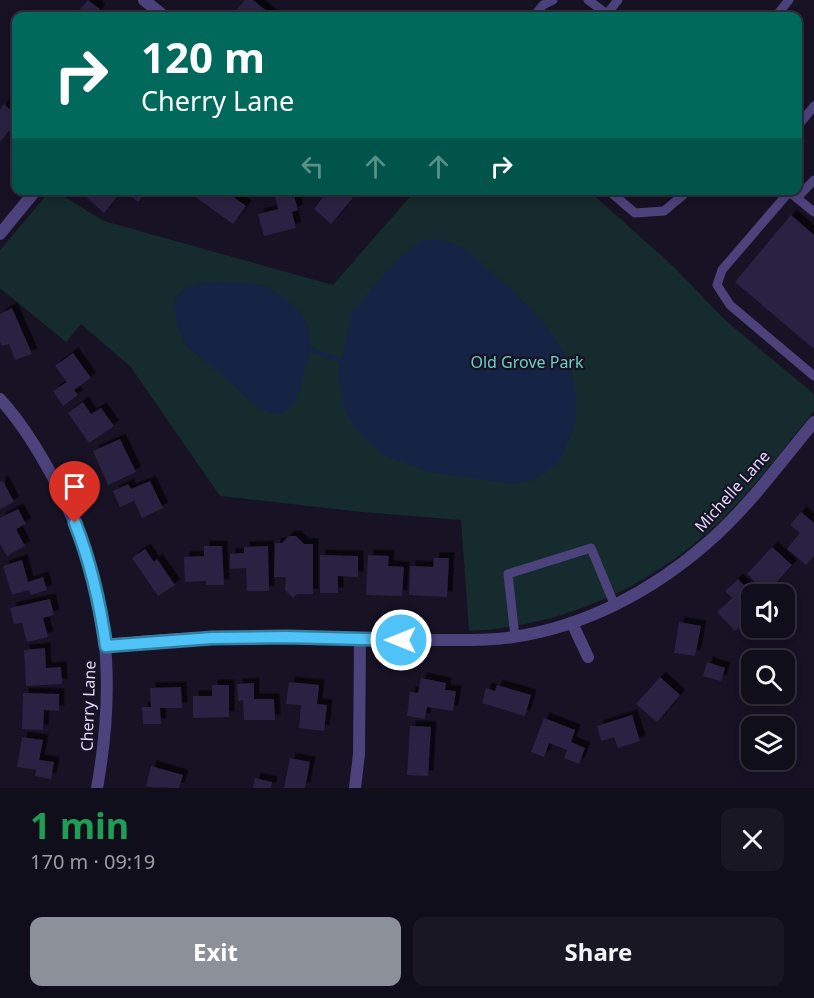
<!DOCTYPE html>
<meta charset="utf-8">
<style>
:root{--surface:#110e1b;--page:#1a1724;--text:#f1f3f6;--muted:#9c9ca3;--line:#302e3a;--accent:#8c9099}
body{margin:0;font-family:"Noto Sans",sans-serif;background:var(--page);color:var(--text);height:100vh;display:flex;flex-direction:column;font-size:22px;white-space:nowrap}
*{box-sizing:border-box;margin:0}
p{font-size:20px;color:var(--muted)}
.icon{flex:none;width:33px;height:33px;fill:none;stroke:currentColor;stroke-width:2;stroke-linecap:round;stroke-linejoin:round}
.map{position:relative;height:788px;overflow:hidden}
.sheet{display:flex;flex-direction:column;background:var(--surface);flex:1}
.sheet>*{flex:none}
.banner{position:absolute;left:12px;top:12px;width:790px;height:183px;border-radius:12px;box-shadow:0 3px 15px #0003,0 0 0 2px var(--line);background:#00695c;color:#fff;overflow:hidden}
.tools{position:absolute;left:741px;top:584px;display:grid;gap:12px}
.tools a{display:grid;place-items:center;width:54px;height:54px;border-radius:12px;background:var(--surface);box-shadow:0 3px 15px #0003,0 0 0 2px var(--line);font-size:30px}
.pin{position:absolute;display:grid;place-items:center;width:51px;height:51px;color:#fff;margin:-62px -26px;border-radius:50% 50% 50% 0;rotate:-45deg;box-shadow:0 0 6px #0007}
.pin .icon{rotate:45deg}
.me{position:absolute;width:66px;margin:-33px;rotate:270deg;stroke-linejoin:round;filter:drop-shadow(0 0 4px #0008)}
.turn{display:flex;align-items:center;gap:21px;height:126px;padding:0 30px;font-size:27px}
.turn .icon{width:78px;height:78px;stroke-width:2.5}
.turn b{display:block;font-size:42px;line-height:51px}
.lanes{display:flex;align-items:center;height:57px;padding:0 30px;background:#0003;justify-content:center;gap:30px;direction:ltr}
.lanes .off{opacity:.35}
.round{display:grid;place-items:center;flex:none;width:63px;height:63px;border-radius:12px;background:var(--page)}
.head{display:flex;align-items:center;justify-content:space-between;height:102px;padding:0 30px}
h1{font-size:36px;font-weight:700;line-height:45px;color:#1e9e55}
.primary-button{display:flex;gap:12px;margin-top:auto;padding:12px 30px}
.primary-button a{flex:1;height:69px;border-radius:12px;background:var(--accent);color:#fff;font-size:24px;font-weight:700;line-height:69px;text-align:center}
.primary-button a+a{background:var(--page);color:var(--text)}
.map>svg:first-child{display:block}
</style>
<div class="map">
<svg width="814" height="788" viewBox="0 0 814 788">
<defs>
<filter id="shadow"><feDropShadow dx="5.5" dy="-5.5" stdDeviation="0" flood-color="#0009"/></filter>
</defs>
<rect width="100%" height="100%" fill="#171224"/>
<path fill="#162b2d" d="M50,191H55L104,221L333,285L415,191H589L674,267L725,320L814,394V411C788,443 763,476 735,506C665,580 572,626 469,631L461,520L362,512L220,496L130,366L81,324L66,342L0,288V250Z"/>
<g fill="#152345">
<path d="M439,239L465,248L513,291L546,325L569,362L576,396L575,426L559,461L546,473L530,481L514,484L429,472L381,454L355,428L344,409L340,389L339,370L352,313L383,275L405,253L421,241Z"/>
<path d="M206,282C221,284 237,281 252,283C264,284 276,292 285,299C317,322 313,341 303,376C298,397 298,406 276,415L261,409L187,346C171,315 163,290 206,282Z"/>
</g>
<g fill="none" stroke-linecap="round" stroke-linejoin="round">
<path stroke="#152345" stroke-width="4.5" d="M309,349L341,361"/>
</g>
<g fill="#2b2142" filter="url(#shadow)">
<path d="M88,0L100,9L95,15L97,16H74Z"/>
<path d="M245,0H253L273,16H238L234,13Z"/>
<path d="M4,104L16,115V138L9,131L0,142V109Z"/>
<path d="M94,190H123L104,213L87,198Z"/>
<path d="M124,190H148L138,202Z"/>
<path d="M198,190H224L246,206L233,224L194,196Z"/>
<path d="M315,190H344L353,198L331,224L314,209L323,197Z"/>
<path d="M293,192L298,210L292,212L296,228L264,236L258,214L278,209L275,197Z"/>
<path d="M791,215L814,235V349L735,282Z"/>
<path d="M12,308L32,354L15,360L9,344L2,346L0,342V314Z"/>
<path d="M73,353L91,378L74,390L78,395L63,406L53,391L67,382L55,366Z"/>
<path d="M83,402L91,414L101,408L114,426L89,443L68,413Z"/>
<path d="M120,439L136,472L108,485L93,451Z"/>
<path d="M3,481L14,502L0,509V482Z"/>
<path d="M150,481L163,508L142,518L134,501L120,507L113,491L128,484L131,489Z"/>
<path d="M18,509L26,524L16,529L25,546L7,556L0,544V518Z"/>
<path d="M801,512L814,523V556L806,565L787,549L800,533L790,525Z"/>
<path d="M289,536H296L304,544H313V594H297L293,598L285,590L286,577H274L275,543H282Z"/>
<path d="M204,546H222L224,585H206V581L185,582L184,557L204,556Z"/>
<path d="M268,546L269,591H247L246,568L230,569V554L244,553V547Z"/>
<path d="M772,547L792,565L767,593L747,574Z"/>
<path d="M145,549L154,562L157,559L175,585L158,596L132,558Z"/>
<path d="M320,555L358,556V577L338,576V593H320Z"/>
<path d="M368,555L389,556L388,566L404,567L402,596L366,595Z"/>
<path d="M434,558H449L447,597L409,595L410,566L433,567Z"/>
<path d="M22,560L28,582L43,577L47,590L31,595L29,590L12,595L3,566Z"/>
<path d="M738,579L752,594V617L735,631L717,612L732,598L725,591Z"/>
<path d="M50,599L54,615L43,618L48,637L27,642L22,623L14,624L10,608Z"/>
<path d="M679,622L701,626L695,656L674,653Z"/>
<path d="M45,648L46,668L61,667L62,684L26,686L24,650Z"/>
<path d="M707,662L725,668L721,681L703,676Z"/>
<path d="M660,677L680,695L657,722L636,704Z"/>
<path d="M421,678L446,683L445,690L456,691L453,711L427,707L425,719L407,716L410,692L418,693Z"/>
<path d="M289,682L319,685L317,704L327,705L324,731L299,728L301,705L286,704Z"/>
<path d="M254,683V699H274L275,720H244L243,700L238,701L237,684Z"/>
<path d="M212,685H229V717L193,718V696H212Z"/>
<path d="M497,685L531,695L525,716L482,703L486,688L495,691Z"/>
<path d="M181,687L182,708H160L161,724H143L142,707H151L150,688Z"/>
<path d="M23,693L59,694V711L44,710L43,730L22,729Z"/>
<path d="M632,715L640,741L618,748L614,737L601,741L597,726Z"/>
<path d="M544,718L575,730L571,742L585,748L579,764L564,758L567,750L549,743L544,757L531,752Z"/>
<path d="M410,726L431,727L428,776L407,775Z"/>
<path d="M22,737L43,740L39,760L54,762L51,779L35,776L36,770L17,767Z"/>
<path d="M290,758L310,762L305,788H284Z"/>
<path d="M151,766L183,775L179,788L146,787Z"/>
<path d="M255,778L272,782L271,788H253Z"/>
</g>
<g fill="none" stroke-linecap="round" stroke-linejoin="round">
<g stroke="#4c437c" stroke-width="9">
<path d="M588,0L607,14L605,16"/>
<path d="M534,16L543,5L553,0"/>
<path d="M610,16L607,14L618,0"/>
<path d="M776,16L789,0"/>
<path d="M798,126L814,106"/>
<path d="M608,190L635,213L664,211L689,190"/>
<path d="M787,190L814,212"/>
<path d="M789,192L722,270L717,285L730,305L814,376"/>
<path d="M797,198L814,180"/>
<path d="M515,637L508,574L591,548L615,606"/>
</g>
<g stroke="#4c437c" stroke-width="12">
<path d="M144,0L164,16"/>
<path d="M0,234L36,190"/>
<path d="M0,399C23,424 42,456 58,487C108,587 117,678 97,788"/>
<path d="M572,623L588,657"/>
<path d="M106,646C166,638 227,636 287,637C337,638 386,640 436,640C462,640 487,641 513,637C584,627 652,591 706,544C747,509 780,463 814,422"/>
<path d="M355,788L359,754L360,640"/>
</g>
</g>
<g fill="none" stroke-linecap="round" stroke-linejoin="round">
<g stroke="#337fa1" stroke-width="15">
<path id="route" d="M75,523C91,563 100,604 106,646L212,638L286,637L401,640"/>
</g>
<use href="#route" stroke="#4fc3f7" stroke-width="10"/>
</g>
<g text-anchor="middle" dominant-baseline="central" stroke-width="4.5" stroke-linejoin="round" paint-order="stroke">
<g font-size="16" fill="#6fd1c2" stroke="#171224">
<text x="527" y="362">Old Grove Park</text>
</g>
<g font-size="16" fill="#e1dafa" stroke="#171224">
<text transform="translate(732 491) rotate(-48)">Michelle Lane</text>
<text transform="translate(88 706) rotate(-88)">Cherry Lane</text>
</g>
</g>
</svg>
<div class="tools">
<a><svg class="icon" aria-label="sound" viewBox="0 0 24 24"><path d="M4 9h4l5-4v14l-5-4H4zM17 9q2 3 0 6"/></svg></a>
<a><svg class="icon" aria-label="search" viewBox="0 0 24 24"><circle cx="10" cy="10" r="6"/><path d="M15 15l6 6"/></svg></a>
<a><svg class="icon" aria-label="layers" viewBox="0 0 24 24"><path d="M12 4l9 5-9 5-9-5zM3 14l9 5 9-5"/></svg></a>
</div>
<div class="pin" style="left:75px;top:523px;background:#d93025"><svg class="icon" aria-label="arrive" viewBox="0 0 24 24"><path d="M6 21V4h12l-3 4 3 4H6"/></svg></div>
<svg class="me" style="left:401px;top:640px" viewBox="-20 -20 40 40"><circle r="17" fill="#4fc3f7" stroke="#fff" stroke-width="3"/><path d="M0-11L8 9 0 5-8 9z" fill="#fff"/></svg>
<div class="banner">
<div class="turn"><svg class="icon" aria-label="right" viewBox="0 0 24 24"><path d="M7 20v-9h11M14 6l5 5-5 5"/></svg><div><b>120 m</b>Cherry Lane</div></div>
<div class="lanes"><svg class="icon off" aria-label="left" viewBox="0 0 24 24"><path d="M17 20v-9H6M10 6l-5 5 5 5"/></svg><svg class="icon off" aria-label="ahead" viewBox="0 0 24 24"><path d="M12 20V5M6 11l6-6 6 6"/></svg><svg class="icon off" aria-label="ahead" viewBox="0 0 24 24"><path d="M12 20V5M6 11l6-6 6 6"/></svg><svg class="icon" aria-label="right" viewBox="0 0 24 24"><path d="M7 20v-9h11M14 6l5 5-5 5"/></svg></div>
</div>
</div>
<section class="sheet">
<div class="head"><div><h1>1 min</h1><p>170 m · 09:19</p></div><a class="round"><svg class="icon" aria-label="close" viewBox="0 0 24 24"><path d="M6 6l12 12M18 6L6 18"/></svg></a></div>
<div class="primary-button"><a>Exit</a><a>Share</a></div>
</section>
